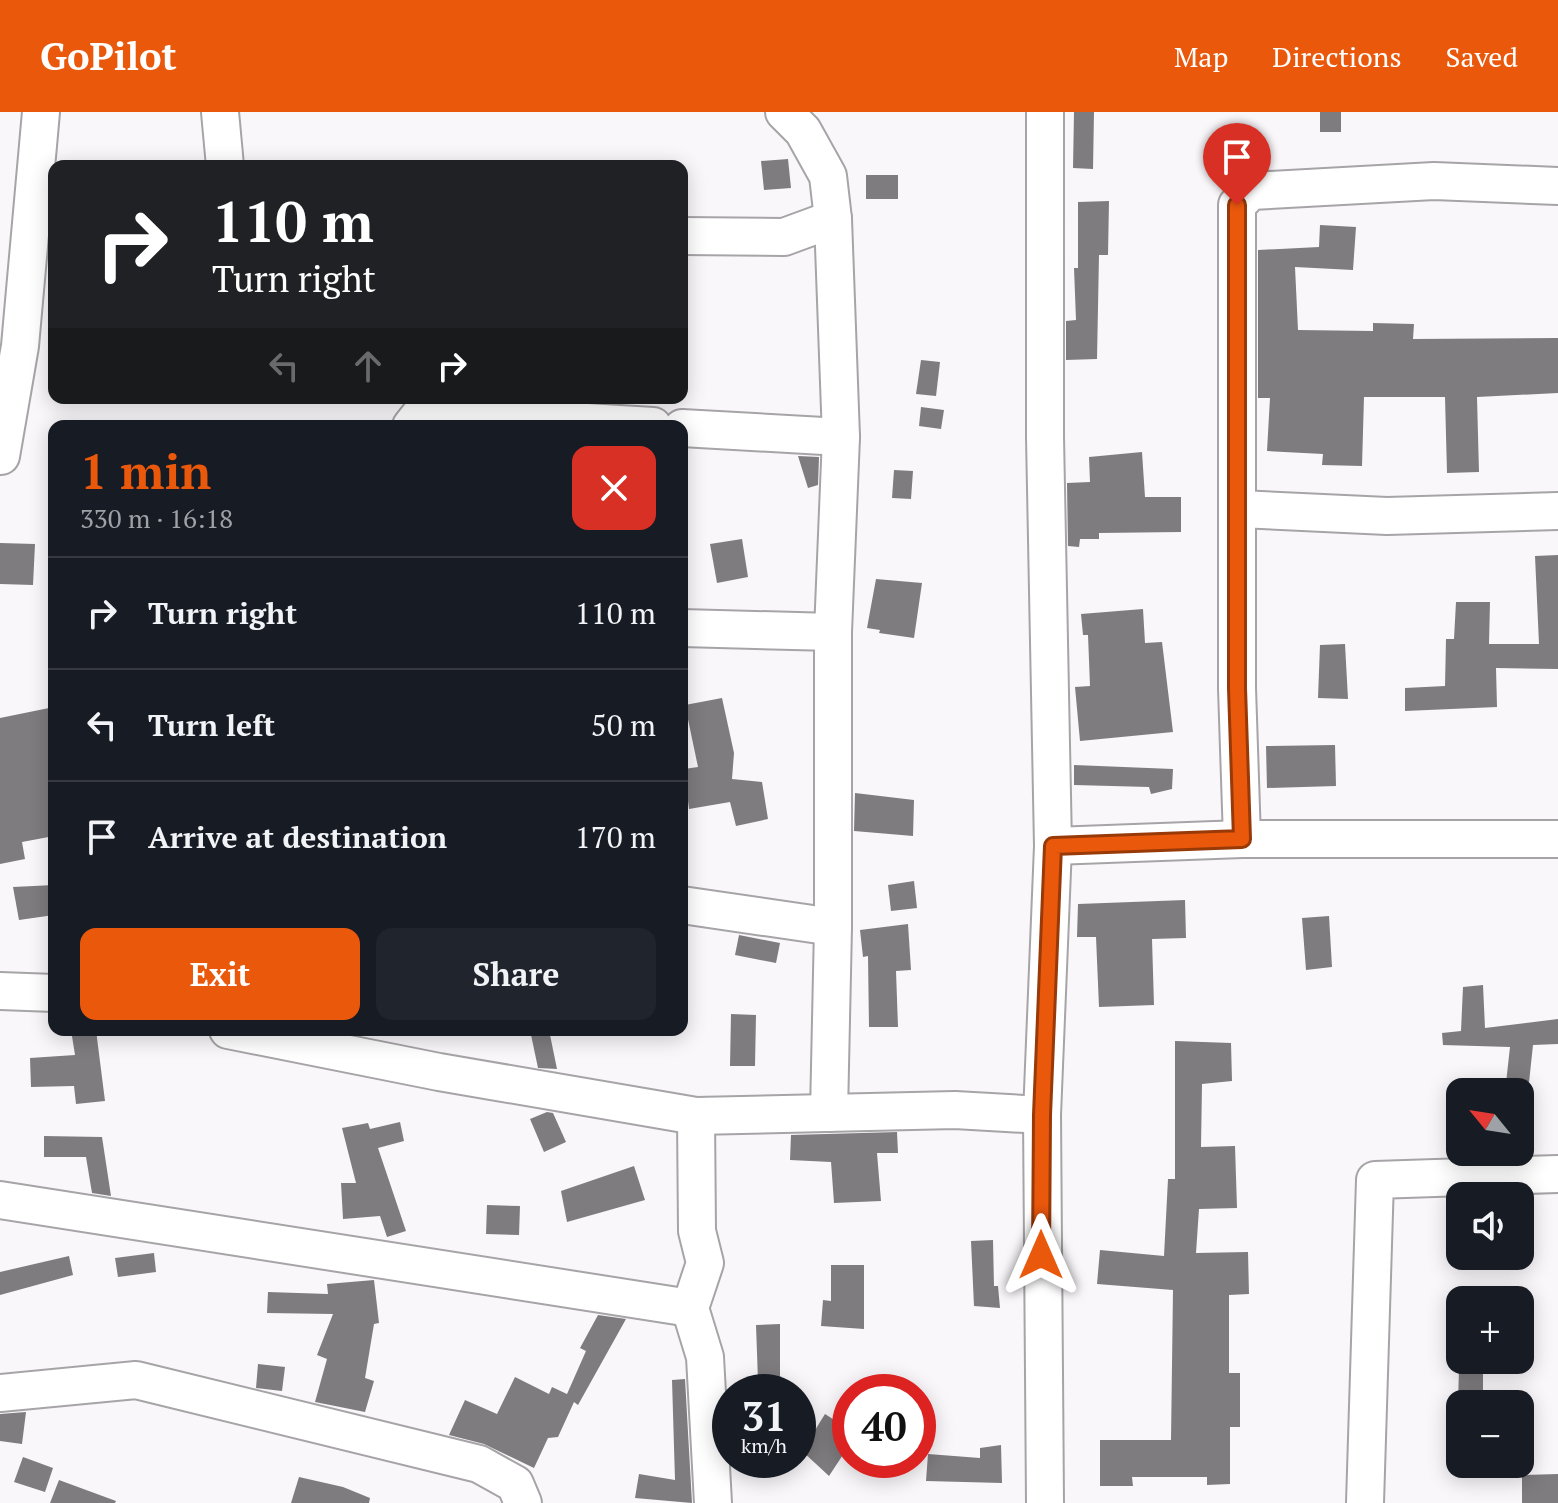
<!DOCTYPE html>
<meta charset="utf-8">
<style>
:root{--surface:#171b24;--page:#20242c;--text:#f1f3f6;--muted:#9ea1a6;--line:#363941;--accent:#ea580c}
body{margin:0;font-family:"PT Serif",serif;background:var(--page);color:var(--text);height:100vh;display:flex;flex-direction:column;font-size:30px;white-space:nowrap}
*{box-sizing:border-box;margin:0}
p{font-size:26px;color:var(--muted)}
.icon{flex:none;width:44px;height:44px;fill:none;stroke:currentColor;stroke-width:2;stroke-linecap:round;stroke-linejoin:round}
.map{position:relative;flex:1;overflow:hidden}
.details{position:absolute;left:48px;top:308px;width:640px;height:616px;display:flex;flex-direction:column;background:var(--surface);border-radius:16px;box-shadow:0 4px 20px #0003}
.details>*{flex:none}
.guide{position:absolute;left:48px;top:48px;width:640px;height:244px;border-radius:16px;box-shadow:0 4px 20px #0003;background:#202124;color:#fff;overflow:hidden}
.needle{width:52px;rotate:300deg}
.controls{position:absolute;left:1446px;top:966px;display:grid;gap:16px}
.controls a{display:grid;place-items:center;width:88px;height:88px;border-radius:16px;background:var(--surface);box-shadow:0 4px 20px #0003;font-size:40px}
.speed{position:absolute;left:712px;top:1262px;display:flex;gap:16px;font-size:40px;font-weight:700;text-align:center}
.speed>*{display:grid;place-content:center;width:104px;height:104px;border-radius:50%;background:var(--surface);box-shadow:0 4px 20px #0003;line-height:1}
.speed small{font-size:20px;font-weight:400}
.speed .limit{border:12px solid #d22;background:#fff;color:#111}
.pin{position:absolute;display:grid;place-items:center;width:68px;height:68px;color:#fff;margin:-82px -34px;border-radius:50% 50% 50% 0;rotate:-45deg;box-shadow:0 0 8px #0007}
.pin .icon{rotate:45deg}
.me{position:absolute;width:88px;margin:-44px;rotate:0deg;stroke-linejoin:round;filter:drop-shadow(0 0 6px #0008)}
.turn{display:flex;align-items:center;gap:28px;height:168px;padding:0 32px;font-size:36px}
.turn .icon{width:104px;height:104px;stroke-width:2.5}
.turn b{display:block;font-size:56px;line-height:68px}
.lanes{display:flex;align-items:center;height:76px;padding:0 32px;background:#0003;justify-content:center;gap:40px;direction:ltr}
.lanes .off{opacity:.35}
.round{display:grid;place-items:center;flex:none;width:84px;height:84px;border-radius:16px;background:var(--page)}
.headline{display:flex;align-items:center;justify-content:space-between;height:136px;padding:0 32px}
h1{font-size:48px;font-weight:700;line-height:60px;color:var(--accent)}
.button{display:flex;gap:16px;margin-top:auto;padding:16px 32px}
.button a{flex:1;height:92px;border-radius:16px;background:var(--accent);color:#fff;font-size:32px;font-weight:700;line-height:92px;text-align:center}
.button a+a{background:var(--page);color:var(--text)}
ul{padding:0;list-style:none}
li{display:flex;align-items:center;gap:24px;height:112px;padding:0 32px;border-top:2px solid var(--line)}
li div{flex:1}
li b{display:block;font-size:30px}
li em{font-style:normal}
header{display:flex;align-items:center;gap:48px;box-sizing:border-box;height:112px;padding:0 40px;background:var(--accent);color:#fff}
header strong{font-size:38px}
nav{display:flex;gap:44px;margin-inline-start:auto;font-size:28px}
.map>svg:first-child{display:block}
</style>
<header>
<strong>GoPilot</strong>
<nav><a>Map</a><a>Directions</a><a>Saved</a></nav>
</header>
<div class="map">
<svg width="1558" height="1391" viewBox="0 0 1558 1391">
<rect width="100%" height="100%" fill="#faf7fb"/>
<g fill="#7f7c7f">
<path d="M1074,0H1094L1093,57L1073,56Z"/>
<rect x="1320" y="0" width="21" height="20"/>
<path d="M788,47L791,76L764,78L761,49Z"/>
<rect x="866" y="63" width="32" height="24"/>
<path d="M1109,89L1108,143H1099L1097,247L1066,248V209L1076,208L1074,156H1078V90Z"/>
<path d="M1320,113L1356,115L1353,158L1295,155L1298,218L1373,219V211L1414,212L1413,227L1558,226V281L1477,285L1479,360L1447,361L1445,285H1364L1362,354L1322,353L1323,342L1267,339L1270,286H1258V138L1319,135Z"/>
<path d="M921,248L940,250L936,284L916,282Z"/>
<path d="M921,295L944,298L941,317L919,314Z"/>
<path d="M1142,340L1145,385H1181V420L1099,421V427H1080L1079,435L1068,434L1067,371L1090,370L1089,345Z"/>
<path d="M798,344L819,345L818,373L808,376Z"/>
<path d="M894,358L913,359L911,387L892,386Z"/>
<path d="M742,427L748,465L717,471L710,432Z"/>
<path d="M0,431L35,432L33,473L0,472Z"/>
<path d="M1558,443V557L1496,556L1497,595L1405,599V576L1445,574L1446,527H1454L1456,490H1490L1489,532H1539L1535,444Z"/>
<path d="M876,467L922,471L914,526L879,521L880,518L867,516Z"/>
<path d="M1143,497L1145,531L1162,530L1173,620L1080,629L1075,575L1090,574L1088,523H1083L1081,502Z"/>
<path d="M1345,532L1348,587L1318,586L1320,533Z"/>
<path d="M722,586L734,641L732,667L762,670L768,707L736,714L730,690L689,697L684,657L698,655L685,593Z"/>
<path d="M49,596L54,624V724L22,730L25,747L0,752V606Z"/>
<path d="M1335,633L1336,674L1267,676L1266,634Z"/>
<path d="M1074,653L1173,657L1172,677L1151,682L1149,675L1074,673Z"/>
<path d="M855,681L914,688L913,724L854,719Z"/>
<path d="M914,769L917,796L891,799L888,773Z"/>
<path d="M54,773V803L19,808L13,775Z"/>
<path d="M1185,788L1186,826L1152,827L1154,893L1099,895L1096,825H1077L1078,792Z"/>
<path d="M1329,804L1332,855L1306,858L1302,806Z"/>
<path d="M908,812L911,858L896,859L898,915H869L868,844L863,845L860,818Z"/>
<path d="M739,823L780,831L776,851L735,843Z"/>
<path d="M1483,873L1485,916L1558,907V932L1533,933L1528,980H1505L1510,935L1443,933L1442,921L1461,919L1463,875Z"/>
<path d="M731,902L756,903L755,954H730Z"/>
<path d="M71,918H96L105,989L76,992L74,974L31,975L30,946L75,943Z"/>
<path d="M530,918H549L557,957L538,956Z"/>
<path d="M1175,929L1231,931L1232,969L1202,972L1201,1035L1235,1034L1237,1096L1199,1097L1196,1141L1248,1140L1249,1182L1229,1183V1261H1240V1315H1230V1372L1207,1373V1365H1132L1133,1374H1100V1328H1171L1173,1178L1097,1172L1100,1138L1164,1144L1168,1067H1175Z"/>
<path d="M547,1000L553,1001L566,1030L544,1040L530,1007Z"/>
<path d="M400,1010L404,1029L378,1036L406,1119L387,1125L380,1104L343,1107L341,1071H356L342,1016L368,1011L370,1017Z"/>
<path d="M897,1020L898,1041H877L881,1089L834,1091L831,1050L790,1048L791,1023Z"/>
<path d="M44,1024L102,1025L111,1084L92,1081L86,1045H44Z"/>
<path d="M634,1054L645,1088L567,1110L561,1079Z"/>
<path d="M487,1093L520,1094L519,1123L486,1122Z"/>
<path d="M993,1128L994,1174H998L1000,1196L974,1194L971,1129Z"/>
<path d="M154,1141L156,1160L118,1165L115,1146Z"/>
<path d="M69,1144L73,1163L0,1183V1160Z"/>
<path d="M831,1153H864V1217L821,1214L823,1188L831,1189Z"/>
<path d="M374,1168L379,1211L374,1212L365,1266L374,1269L365,1300L315,1290L327,1247L317,1243L333,1202L267,1201L268,1180L328,1182L327,1172Z"/>
<path d="M598,1203L626,1207L578,1293L574,1290L558,1325L548,1326L534,1356L484,1332L449,1323L465,1288L497,1302L515,1265L549,1282L552,1275L567,1282L586,1239L580,1236Z"/>
<path d="M780,1212V1271L758,1269L756,1213Z"/>
<path d="M258,1252L285,1255L282,1279L256,1276Z"/>
<path d="M1459,1256L1483,1257V1292H1458Z"/>
<path d="M685,1267L692,1391L635,1386L639,1362L675,1368L672,1268Z"/>
<path d="M26,1300L22,1332L0,1329V1302Z"/>
<path d="M825,1302L850,1318V1332L829,1364L802,1339Z"/>
<path d="M1001,1333L1002,1371L926,1369L928,1342L980,1346V1336Z"/>
<path d="M23,1345L53,1356L45,1380L14,1370Z"/>
<path d="M1558,1362V1391H1522V1363Z"/>
<path d="M299,1365L343,1375L370,1386L369,1391H291Z"/>
<path d="M59,1368L116,1389L115,1391H50Z"/>
</g>
<g fill="none" stroke-linecap="round" stroke-linejoin="round">
<g stroke="#a7a4a8" stroke-width="40">
<g id="minor">
<path d="M220,0L225,54"/>
<path d="M784,0L803,19L828,64L833,107L841,325L833,520V815L829,1001"/>
<path d="M682,124L784,125L833,107"/>
<path d="M411,314L422,300L653,314"/>
<path d="M682,316L841,325"/>
<path d="M1,344L20,234L41,0"/>
<path d="M1239,397L1387,404L1558,399"/>
<path d="M682,516L833,520"/>
<path d="M1242,727L1237,576V93L1251,79L1434,69L1558,74"/>
<path d="M1053,734L1242,727H1558"/>
<path d="M682,793L833,815"/>
<path d="M0,879L54,881"/>
<path d="M228,918L439,960L696,1004L955,998L1042,1003"/>
<path d="M696,1004L697,1119L705,1151L690,1196L705,1245L713,1391"/>
<path d="M0,1088L690,1196"/>
<path d="M0,1281L136,1268L479,1352L515,1372L523,1391"/>
<path d="M1045,1391L1042,1003L1053,734L1045,325V0"/>
<path d="M1365,1391L1375,1068L1558,1062"/>
</g>
</g>
<use href="#minor" stroke="#fff" stroke-width="36"/>
</g>
<g fill="none" stroke-linecap="round" stroke-linejoin="round">
<g stroke="#983908" stroke-width="20">
<path id="route" d="M1041,1143L1042,1003L1053,734L1242,727L1237,576V93"/>
</g>
<use href="#route" stroke="#ea580c" stroke-width="14"/>
</g>
</svg>
<div class="controls">
<a><svg class="needle" viewBox="-14 -14 28 28"><path d="M0-13l5 13h-10z" fill="#e53935"/><path d="M0 13l5-13h-10z" fill="#9ea1a6"/></svg></a>
<a><svg class="icon" aria-label="sound" viewBox="0 0 24 24"><path d="M4 9h4l5-4v14l-5-4H4zM17 9q2 3 0 6"/></svg></a>
<a>+</a>
<a>−</a>
</div>
<div class="speed"><div>31<small>km/h</small></div><div class="limit">40</div></div>
<div class="pin" style="left:1237px;top:93px;background:#d93025"><svg class="icon" aria-label="arrive" viewBox="0 0 24 24"><path d="M6 21V4h12l-3 4 3 4H6"/></svg></div>
<svg class="me" style="left:1041px;top:1143px" viewBox="-20 -20 40 40"><path d="M0-17L14 15 0 8-14 15z" fill="#ea580c" stroke="#fff" stroke-width="4"/></svg>
<div class="guide">
<div class="turn"><svg class="icon" aria-label="right" viewBox="0 0 24 24"><path d="M7 20v-9h11M14 6l5 5-5 5"/></svg><div><b>110 m</b>Turn right</div></div>
<div class="lanes"><svg class="icon off" aria-label="left" viewBox="0 0 24 24"><path d="M17 20v-9H6M10 6l-5 5 5 5"/></svg><svg class="icon off" aria-label="ahead" viewBox="0 0 24 24"><path d="M12 20V5M6 11l6-6 6 6"/></svg><svg class="icon" aria-label="right" viewBox="0 0 24 24"><path d="M7 20v-9h11M14 6l5 5-5 5"/></svg></div>
</div>
<section class="details">
<div class="headline"><div><h1>1 min</h1><p>330 m · 16:18</p></div><a class="round" style="background:#d93025;color:#fff"><svg class="icon" aria-label="close" viewBox="0 0 24 24"><path d="M6 6l12 12M18 6L6 18"/></svg></a></div>
<ul>
<li><svg class="icon" aria-label="right" viewBox="0 0 24 24"><path d="M7 20v-9h11M14 6l5 5-5 5"/></svg><div><b>Turn right</b></div><em>110 m</em></li>
<li><svg class="icon" aria-label="left" viewBox="0 0 24 24"><path d="M17 20v-9H6M10 6l-5 5 5 5"/></svg><div><b>Turn left</b></div><em>50 m</em></li>
<li><svg class="icon" aria-label="arrive" viewBox="0 0 24 24"><path d="M6 21V4h12l-3 4 3 4H6"/></svg><div><b>Arrive at destination</b></div><em>170 m</em></li>
</ul>
<div class="button"><a>Exit</a><a>Share</a></div>
</section>
</div>
